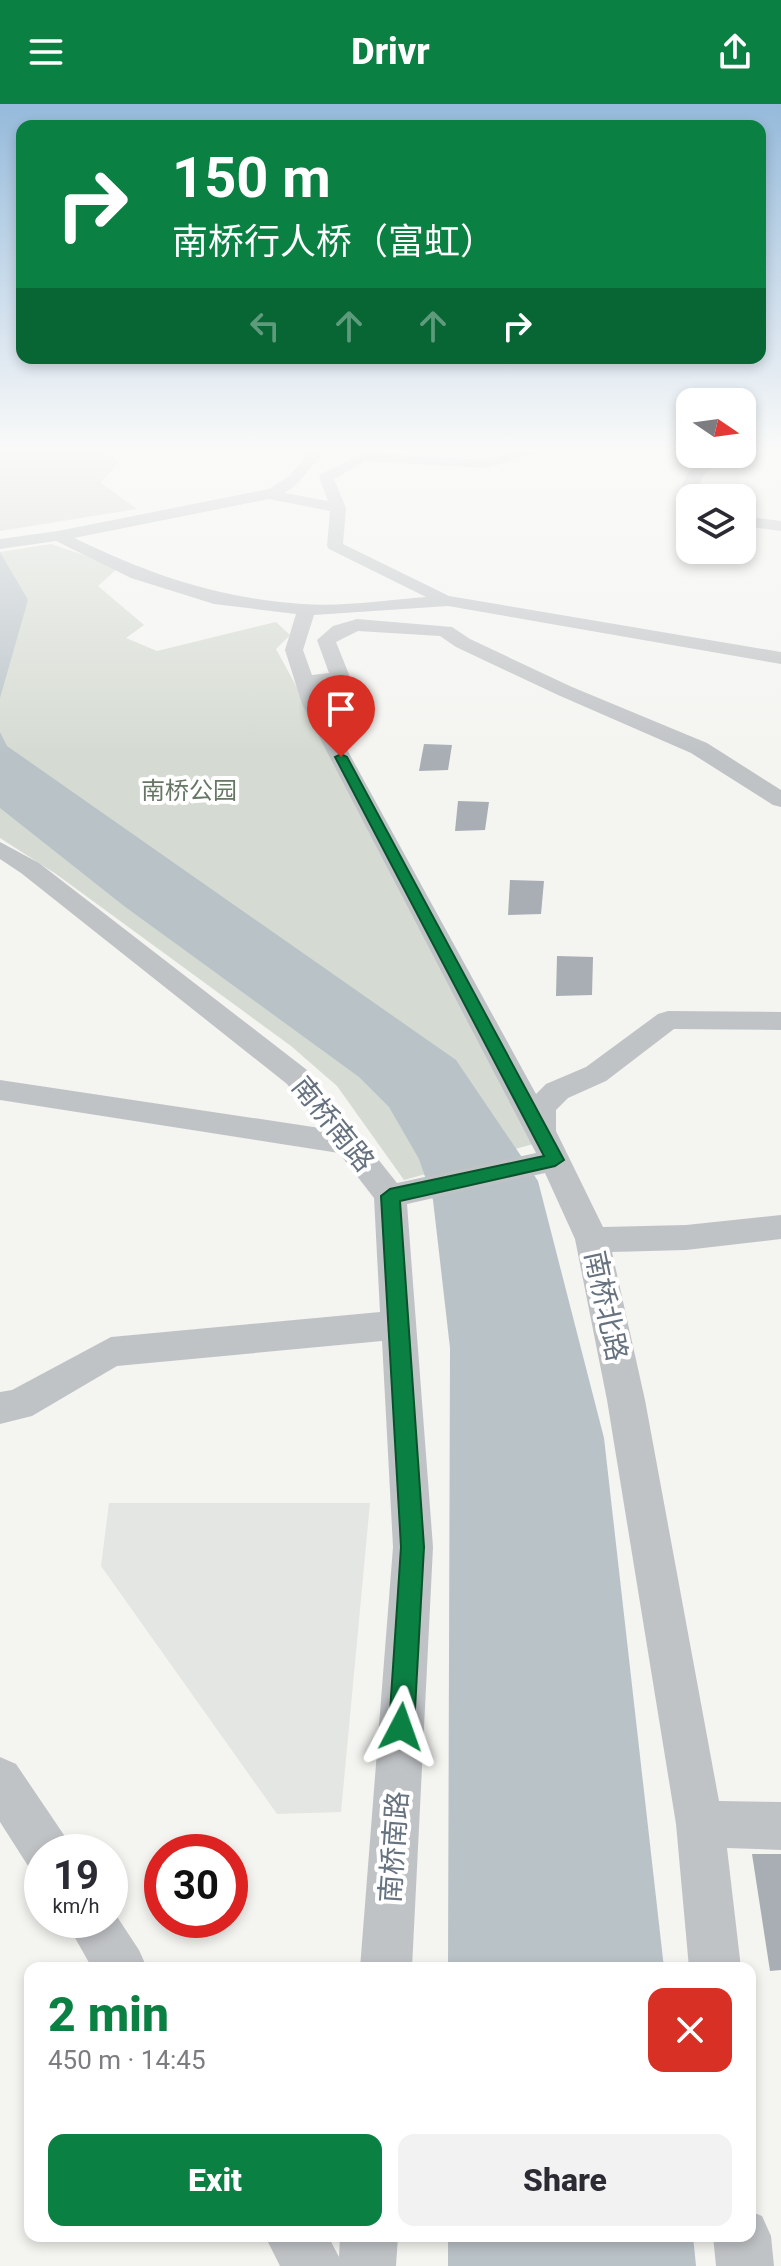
<!DOCTYPE html>
<meta charset="utf-8">
<style>
:root{--surface:#fff;--page:#f2f2f3;--text:#2b2b33;--muted:#7c7c81;--accent:#0b8043}
body{margin:0;font-family:Roboto,"Noto Sans SC",sans-serif;background:var(--page);color:var(--text);height:100vh;display:flex;flex-direction:column;font-size:30px;white-space:nowrap}
*{box-sizing:border-box;margin:0}
p{font-size:26px;color:var(--muted)}
.icon{flex:none;width:44px;height:44px;fill:none;stroke:currentColor;stroke-width:2;stroke-linecap:round;stroke-linejoin:round}
.map{position:relative;flex:1;overflow:hidden}
.sheet{position:absolute;left:24px;top:1858px;width:732px;height:280px;display:flex;flex-direction:column;background:var(--surface);border-radius:16px;box-shadow:0 4px 12px #0003}
.sheet>*{flex:none}
.guide{position:absolute;left:16px;top:16px;width:750px;height:244px;border-radius:16px;box-shadow:0 4px 12px #0003;background:#0b8043;color:#fff;overflow:hidden}
.needle{width:52px;rotate:103deg}
.tools{position:absolute;left:676px;top:284px;display:grid;gap:16px}
.tools a{display:grid;place-items:center;width:80px;height:80px;border-radius:16px;background:var(--surface);box-shadow:0 4px 12px #0003;font-size:40px}
.speed{position:absolute;left:24px;top:1730px;display:flex;gap:16px;font-size:40px;font-weight:700;text-align:center}
.speed>*{display:grid;place-content:center;width:104px;height:104px;border-radius:50%;background:var(--surface);box-shadow:0 4px 12px #0003;line-height:1}
.speed small{font-size:20px;font-weight:400}
.speed .limit{border:12px solid #d22;background:#fff;color:#111}
.pin{position:absolute;display:grid;place-items:center;width:68px;height:68px;color:#fff;margin:-82px -34px;border-radius:50% 50% 50% 0;rotate:-45deg;box-shadow:0 0 8px #0007}
.pin .icon{rotate:45deg}
.me{position:absolute;width:88px;margin:-44px;rotate:4deg;stroke-linejoin:round;filter:drop-shadow(0 0 6px #0008)}
.turn{display:flex;align-items:center;gap:28px;height:168px;padding:0 24px;font-size:36px}
.turn .icon{width:104px;height:104px;stroke-width:2.5}
.turn b{display:block;font-size:56px;line-height:68px}
.lanes{display:flex;align-items:center;height:76px;padding:0 24px;background:#0003;justify-content:center;gap:40px;direction:ltr}
.lanes .off{opacity:.35}
.round{display:grid;place-items:center;flex:none;width:84px;height:84px;border-radius:16px;background:var(--page)}
.head{display:flex;align-items:center;justify-content:space-between;height:136px;padding:0 24px}
h1{font-size:48px;font-weight:800;line-height:60px;color:var(--accent)}
.cta{display:flex;gap:16px;margin-top:auto;padding:16px 24px}
.cta a{flex:1;height:92px;border-radius:16px;background:var(--accent);color:#fff;font-size:32px;font-weight:800;line-height:92px;text-align:center}
.cta a+a{background:var(--page);color:var(--text)}
header{display:flex;justify-content:space-between;align-items:center;height:104px;padding:0 24px;background:var(--accent);color:#fff;font-size:36px;font-weight:800}
.map>svg:first-child{display:block}
</style>
<header><svg class="icon" aria-label="menu" viewBox="0 0 24 24"><path d="M4 6h16M4 12h16M4 18h16"/></svg>Drivr<svg class="icon" aria-label="share" viewBox="0 0 24 24"><path d="M12 15V3M7 8l5-5 5 5M5 13v7h14v-7"/></svg></header>
<div class="map">
<svg width="781" height="2162" viewBox="0 0 781 2162">
<rect width="100%" height="100%" fill="#f4f4f1"/>
<path fill="#e4e6e4" d="M109,1399H370L341,1708L277,1710L101,1462Z"/>
<g fill="#d5dbd2">
<path d="M0,348H96L121,356L101,379L137,405L0,427Z"/>
<path d="M51,440L119,463L98,482L144,521L126,534L157,547L276,518L290,531L276,545L544,1037L404,1076L337,982L291,942L56,770L0,734V448Z"/>
</g>
<g fill="#b9c2c7">
<path d="M0,448L28,496L0,594Z"/>
<path d="M0,628L7,642L456,956L538,1077L604,1334L664,1864H448L450,1244L433,1096L419,1055L389,1003L359,973L124,802L0,704Z"/>
<path d="M448,2132H693L696,2162H448Z"/>
</g>
<g fill="#a8aeb3">
<path d="M424,640L452,641L448,666L419,667Z"/>
<path d="M458,697L489,698L485,726L455,727Z"/>
<path d="M510,776L544,777L541,810L508,811Z"/>
<path d="M557,852L593,853L592,891L556,892Z"/>
<path d="M752,1750H781V1866L770,1867Z"/>
</g>
<g fill="none" stroke-linecap="round" stroke-linejoin="round">
<g fill="#c0c3c6" fill-rule="evenodd">
<path d="M309,348H324L299,378L285,389L328,397L319,373L321,370L363,349L487,356L515,348H539L487,364L365,357L334,375L346,404L343,440L449,492L781,548V560L448,502L314,511L303,546L312,571L329,569L317,536L333,522L357,515L452,523L470,535L572,583L707,639L781,686V703L773,701L691,649L558,591L456,543L440,532L358,527L336,538L350,573L347,577L316,582L322,600L536,990L546,980L586,963L658,910L668,907L781,908V926L674,925L606,977L568,994L556,1006V1027L603,1123L686,1121L781,1111V1135L686,1146L612,1148L645,1296L719,1697L781,1698V1746L727,1744L741,1864H689L676,1720L607,1296L575,1135L545,1069L407,1100L433,1443L412,1864H360L393,1443L382,1237L117,1262L32,1312L0,1320V1288L12,1286L111,1233L380,1208L374,1094L339,1049L0,996V976L320,1024L287,980L21,769L0,755V738L39,759L307,966L397,1079L536,1049L302,600L285,546L296,510L214,500L131,474L56,437L0,445V435L58,427L269,385L289,372ZM269,395L330,407L327,442L329,445L426,493C386,496 343,503 303,500C216,494 152,471 74,434Z"/>
<path d="M742,348L747,350L745,353C722,359 694,365 700,394L687,397L682,384C690,349 720,356 742,348Z"/>
<path d="M742,412L781,417V427L742,422Z"/>
<path d="M0,1653L16,1660L64,1731L71,1748H42V1770L30,1765L0,1718Z"/>
<path d="M110,1802L139,1846L147,1864H92L65,1816H110Z"/>
<path d="M750,2107L762,2112L771,2132L774,2162H716L713,2132H750Z"/>
<path d="M265,2132H328L339,2153L340,2132H398L396,2162H280Z"/>
</g>
</g>
<linearGradient id="sky" x2="0" y2="1"><stop stop-color="#95badb"/><stop offset="0.53" stop-color="#fafaf9"/><stop offset="1" stop-color="#fafaf9" stop-opacity="0"/></linearGradient>
<rect width="781" height="651" fill="url(#sky)"/>
<path fill="#0b8043" stroke="#07532c" stroke-width="2" d="M341,650L347,653L564,1056L555,1062L400,1097L424,1443L414,1623L410,1632L401,1636L392,1632L389,1623L401,1443L381,1092L390,1085L544,1052L335,653Z"/>
<g text-anchor="middle" dominant-baseline="central" stroke-width="8" stroke-linejoin="round" paint-order="stroke">
<g font-size="24" fill="#667764" stroke="#fff">
<text x="189" y="687">南桥公园</text>
</g>
<g font-size="28" fill="#66727f" stroke="#fff">
<text transform="translate(333 1020) rotate(51)">南桥南路</text>
<text transform="translate(606 1202) rotate(78)">南桥北路</text>
<text transform="translate(394 1743) rotate(-86)">南桥南路</text>
</g>
</g>
</svg>
<div class="tools">
<a><svg class="needle" viewBox="-14 -14 28 28"><path d="M0-13l5 13h-10z" fill="#e53935"/><path d="M0 13l5-13h-10z" fill="#7c7c81"/></svg></a>
<a><svg class="icon" aria-label="layers" viewBox="0 0 24 24"><path d="M12 4l9 5-9 5-9-5zM3 14l9 5 9-5"/></svg></a>
</div>
<div class="speed"><div>19<small>km/h</small></div><div class="limit">30</div></div>
<div class="pin" style="left:341px;top:653px;background:#d93025"><svg class="icon" aria-label="arrive" viewBox="0 0 24 24"><path d="M6 21V4h12l-3 4 3 4H6"/></svg></div>
<svg class="me" style="left:401px;top:1623px" viewBox="-20 -20 40 40"><path d="M0-17L14 15 0 8-14 15z" fill="#0b8043" stroke="#fff" stroke-width="4"/></svg>
<div class="guide">
<div class="turn"><svg class="icon" aria-label="right" viewBox="0 0 24 24"><path d="M7 20v-9h11M14 6l5 5-5 5"/></svg><div><b>150 m</b>南桥行人桥（富虹）</div></div>
<div class="lanes"><svg class="icon off" aria-label="left" viewBox="0 0 24 24"><path d="M17 20v-9H6M10 6l-5 5 5 5"/></svg><svg class="icon off" aria-label="ahead" viewBox="0 0 24 24"><path d="M12 20V5M6 11l6-6 6 6"/></svg><svg class="icon off" aria-label="ahead" viewBox="0 0 24 24"><path d="M12 20V5M6 11l6-6 6 6"/></svg><svg class="icon" aria-label="right" viewBox="0 0 24 24"><path d="M7 20v-9h11M14 6l5 5-5 5"/></svg></div>
</div>
<section class="sheet">
<div class="head"><div><h1>2 min</h1><p>450 m · 14:45</p></div><a class="round" style="background:#d93025;color:#fff"><svg class="icon" aria-label="close" viewBox="0 0 24 24"><path d="M6 6l12 12M18 6L6 18"/></svg></a></div>
<div class="cta"><a>Exit</a><a>Share</a></div>
</section>
</div>
